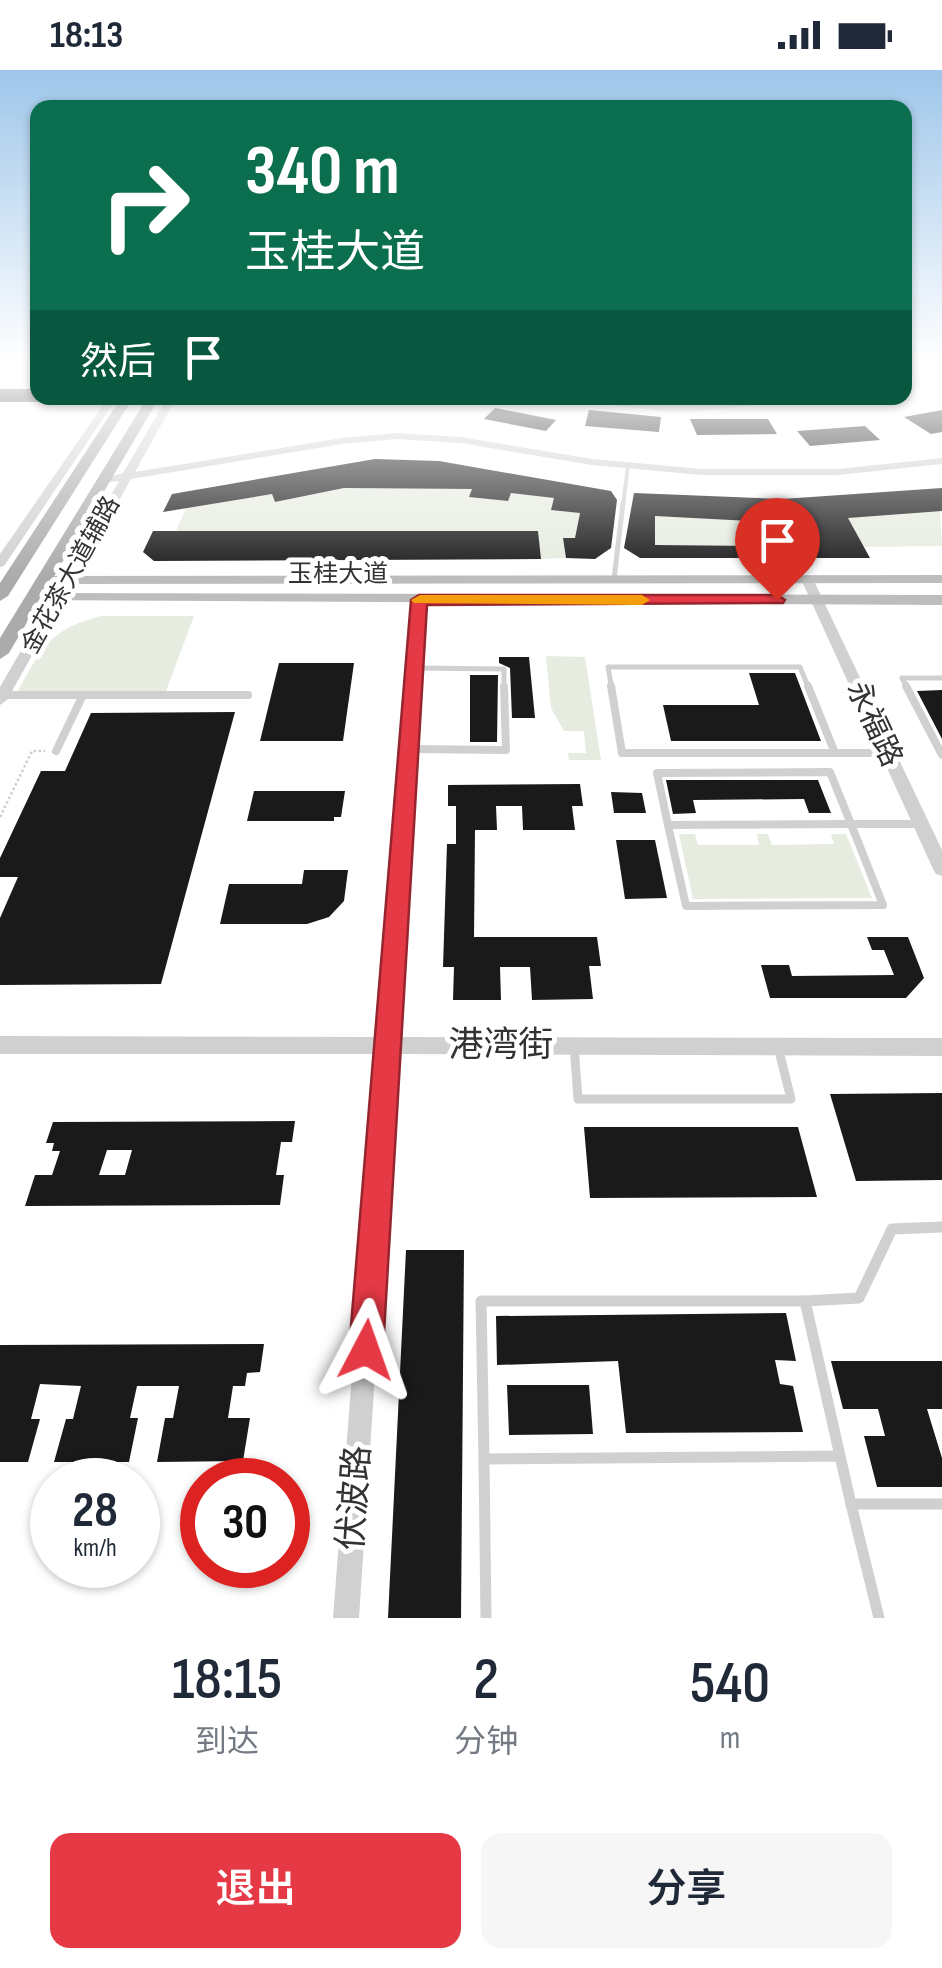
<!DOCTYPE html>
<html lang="zh">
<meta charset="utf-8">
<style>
:root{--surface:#fff;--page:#f6f6f7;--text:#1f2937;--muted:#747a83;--accent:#e63946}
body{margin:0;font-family:"Sofia Sans Condensed","Noto Sans SC",sans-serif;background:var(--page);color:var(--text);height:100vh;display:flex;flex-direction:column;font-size:38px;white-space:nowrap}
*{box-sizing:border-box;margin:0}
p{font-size:32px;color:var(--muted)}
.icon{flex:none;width:55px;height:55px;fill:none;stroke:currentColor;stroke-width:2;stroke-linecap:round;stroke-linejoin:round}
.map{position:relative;height:1548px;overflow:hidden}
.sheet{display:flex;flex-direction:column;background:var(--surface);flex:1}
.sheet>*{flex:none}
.hud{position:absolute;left:30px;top:30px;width:882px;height:305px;border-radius:20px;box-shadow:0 2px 8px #0004;background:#0b6e4f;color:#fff;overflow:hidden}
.speed{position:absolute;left:30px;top:1388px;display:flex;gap:20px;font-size:50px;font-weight:700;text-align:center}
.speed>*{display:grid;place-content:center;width:130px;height:130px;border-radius:50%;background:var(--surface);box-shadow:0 2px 8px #0004;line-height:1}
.speed small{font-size:25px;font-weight:400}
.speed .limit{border:15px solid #d22;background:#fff;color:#111}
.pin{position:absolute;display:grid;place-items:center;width:85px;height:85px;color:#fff;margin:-102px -42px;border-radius:50% 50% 50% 0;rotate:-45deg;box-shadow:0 0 10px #0007}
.pin .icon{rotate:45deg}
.me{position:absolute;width:110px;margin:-55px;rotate:4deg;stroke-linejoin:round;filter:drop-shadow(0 0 8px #0008)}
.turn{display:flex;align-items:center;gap:35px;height:210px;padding:0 50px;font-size:45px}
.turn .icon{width:130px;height:130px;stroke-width:2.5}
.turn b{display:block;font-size:70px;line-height:85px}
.then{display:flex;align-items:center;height:95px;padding:0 50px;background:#0003;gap:20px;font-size:38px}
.eta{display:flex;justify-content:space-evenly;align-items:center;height:170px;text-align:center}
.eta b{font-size:60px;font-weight:600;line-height:70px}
.primary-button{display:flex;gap:20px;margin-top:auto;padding:20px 50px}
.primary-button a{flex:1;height:115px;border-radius:20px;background:var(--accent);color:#fff;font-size:40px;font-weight:600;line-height:115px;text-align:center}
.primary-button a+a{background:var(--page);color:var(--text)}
.status{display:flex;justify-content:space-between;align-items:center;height:70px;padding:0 50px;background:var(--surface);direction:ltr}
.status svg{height:28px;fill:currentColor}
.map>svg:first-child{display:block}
</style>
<div class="status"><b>18:13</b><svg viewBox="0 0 49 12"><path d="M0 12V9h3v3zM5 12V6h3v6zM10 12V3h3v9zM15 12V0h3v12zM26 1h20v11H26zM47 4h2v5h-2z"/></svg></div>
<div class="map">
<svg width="942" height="1548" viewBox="0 0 942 1548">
<rect width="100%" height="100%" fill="#fff"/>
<g fill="#e6ecdf">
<path d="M556,328H818L679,343Z"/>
<path d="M344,418L472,419L470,427L507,431L511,423L561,428L560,433H553L551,440L580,443L575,468L563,469L566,488L541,489L538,461H176L186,438L272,424L276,432Z"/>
<path d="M940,441L942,476L850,477L861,472L857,464L756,463L766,488H742L738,476L655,475V446L745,450Z"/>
<path d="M101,546H194L166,621H18C43,576 49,560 101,546Z"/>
<path d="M546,586L585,587L601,690H569L568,683H586L584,661H564L551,638Z"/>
<path d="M679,764H695L698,775H759L757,764H768L772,775L834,774L831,764H846L872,828L693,829Z"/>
</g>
<g fill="#1a1a1a" fill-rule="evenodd">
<rect x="0" y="319" width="38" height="13"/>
<path d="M495,338L526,344L556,350L546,361L484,349Z"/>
<path d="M589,340L661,347L659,362L585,356Z"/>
<path d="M942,340V362L931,364L904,347Z"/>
<path d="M690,349H768L777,364L697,365Z"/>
<path d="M865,356L880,370L810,376L797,361Z"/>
<path d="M375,389L439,391L611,421L617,430L611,478L595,489L566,488L563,468H575L580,443L551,440L554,428L511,423L508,431L469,427L472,419L344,418L275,432L272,424L163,442L172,424Z"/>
<path d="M942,418V441L848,448L870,488H640L624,478L634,423L782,429ZM655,446L750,451L761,476L655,475Z"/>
<path d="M153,461H538L541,489L154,491L143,482Z"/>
<path d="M499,587H529L535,648H512L510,598L499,593Z"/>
<path d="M279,593H354L343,671H260Z"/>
<path d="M749,603H795L821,671H671L663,635H759Z"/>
<path d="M470,605H498L497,672H470Z"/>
<path d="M942,620V669L917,621Z"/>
<path d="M235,642L161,914L0,915V848L18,807H0V788L41,701H65L91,643Z"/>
<path d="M666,710H818L831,743H809L804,729L693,730L696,743L673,744Z"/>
<path d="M580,714L583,736H572L575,760H523L522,736H496L497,760H475L474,867H597L601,896H589L593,929L532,930L530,897H500L501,930H453L454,897H443L447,774H456V736H448V715Z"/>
<path d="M254,721H345L341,747H334V751H247Z"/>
<path d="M611,722L642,723L646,743H614Z"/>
<path d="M616,770H655L667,828L625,829Z"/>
<path d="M304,800H348L344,831L329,847L307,854H220L229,814H302Z"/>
<path d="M867,867H908L924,908L906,928H770L761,895H789L792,906L894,905L884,880H872Z"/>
<path d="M942,1023V1110L856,1111L830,1024Z"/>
<path d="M295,1051L292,1072H281L276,1105H284L280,1135L25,1136L35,1105H52L60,1081H52L54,1073H46L53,1052ZM107,1080H132L125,1105H99Z"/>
<path d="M584,1057H798L817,1127L590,1128Z"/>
<path d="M406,1180H464L461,1548H388Z"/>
<path d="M786,1243L796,1291L775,1290L780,1314L793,1316L803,1362L626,1363L618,1291L497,1295L496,1246Z"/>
<path d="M264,1274L260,1302L247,1303L245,1316H233L228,1348H250L243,1391L157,1392L165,1348H173L179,1316H137L130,1348H138L129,1392H54L66,1349H73L81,1316L40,1314L31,1349H40L28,1392H0V1275Z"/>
<path d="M831,1291H942V1339H927L942,1388V1417H877L864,1366H885L878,1339H843Z"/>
<path d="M507,1315H589L593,1364L509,1365Z"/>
</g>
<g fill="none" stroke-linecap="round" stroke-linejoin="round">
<path stroke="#cdcdcd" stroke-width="2.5" stroke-dasharray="2.5 2.5" stroke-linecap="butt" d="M0,747L32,681H45"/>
<path stroke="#d0d0d0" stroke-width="4" d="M623,435L628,396"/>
<g stroke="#d0d0d0" stroke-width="5">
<path d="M614,509L623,433"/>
<path d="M415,598L504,599V619"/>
<path d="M612,619L608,597H800L809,619"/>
<path d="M908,619L902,608H942"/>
</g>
<g stroke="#d0d0d0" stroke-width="8">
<path d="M611,616L622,683H835"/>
<path d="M808,616L835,683"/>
<path d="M906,616L942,685"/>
<path d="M3,625H248"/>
<path d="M409,679L506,680L504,616"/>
<path d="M56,681L83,625"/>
<path d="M835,683H888"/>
<path d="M851,754H919"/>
<path d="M668,755L686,836L883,835L851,754"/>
<path d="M668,755L657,703L830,702L851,754"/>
<path d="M668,755L851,754"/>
</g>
<g stroke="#d0d0d0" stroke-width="9">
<path d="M574,975L578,1029H791L778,977"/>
<path d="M898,1159L942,1157"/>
</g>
<g stroke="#d0d0d0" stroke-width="11">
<path d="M840,1386L805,1231L859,1228L892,1159L942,1157"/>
<path d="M484,1389L481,1231H805"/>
<path d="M486,1548L484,1389L840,1386L851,1434"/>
<path d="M879,1548L851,1434H942"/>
</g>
<path fill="#d0d0d0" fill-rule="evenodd" d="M419,527L425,530L397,967L942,968V986L396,984L359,1548H333L377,984H0V966L379,967L413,530Z"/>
<g fill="#d0d0d0" fill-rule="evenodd">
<path d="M108,328H117L4,496L0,497V484Z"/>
<path d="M167,328H176L135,402L342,368L396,363L461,367L592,389L702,399H838L942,388V394L838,405H702L592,395L461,373L396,369L342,374L131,409L7,630L0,635V617L119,411L103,413L97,410L123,403Z"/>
<path d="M807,505L813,509L942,780V806L936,804L933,799L801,509Z"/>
</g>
<g fill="#bdbdbd" fill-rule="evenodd">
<path d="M942,505V513L43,514L36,510L43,506Z"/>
<path d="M33,523L942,525V535L28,530L26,527Z"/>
</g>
<g fill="#ababab" fill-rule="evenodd">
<path d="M121,328H133L8,526L0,531V513Z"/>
<path d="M147,328H159L9,583L0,589V568Z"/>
</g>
</g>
<linearGradient id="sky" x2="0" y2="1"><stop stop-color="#9ec6ea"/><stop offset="0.57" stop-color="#fff"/><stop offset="1" stop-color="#fff" stop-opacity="0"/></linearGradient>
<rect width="942" height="508" fill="url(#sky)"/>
<path fill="#e63946" stroke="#96252e" stroke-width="2.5" d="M777,525L785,530L783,533L427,535L383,1280L378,1293L366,1298L354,1293L349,1280L411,530L419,525Z"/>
<path fill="#f59e0b" d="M420,525H642L650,530L642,535L414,533L411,530Z"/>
<g text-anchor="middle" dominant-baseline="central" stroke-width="10" stroke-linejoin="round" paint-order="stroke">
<g font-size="25" fill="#333" stroke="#fff">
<text x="338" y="504">玉桂大道</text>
<text transform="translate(71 505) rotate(-61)">金花茶大道辅路</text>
</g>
<g font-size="30" fill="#333" stroke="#fff">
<text transform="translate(874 654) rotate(65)">永福路</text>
</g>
<g font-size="35" fill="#333" stroke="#fff">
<text x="501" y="975">港湾街</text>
<text transform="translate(355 1428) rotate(-86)">伏波路</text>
</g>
</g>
</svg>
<div class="speed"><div>28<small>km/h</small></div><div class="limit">30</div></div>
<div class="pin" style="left:777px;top:530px;background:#d93025"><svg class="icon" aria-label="arrive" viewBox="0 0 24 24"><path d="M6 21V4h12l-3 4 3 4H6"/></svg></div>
<svg class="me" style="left:366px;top:1280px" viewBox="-20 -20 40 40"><path d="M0-17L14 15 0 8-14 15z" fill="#e63946" stroke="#fff" stroke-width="4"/></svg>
<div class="hud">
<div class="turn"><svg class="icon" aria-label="right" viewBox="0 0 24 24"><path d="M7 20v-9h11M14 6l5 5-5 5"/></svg><div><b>340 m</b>玉桂大道</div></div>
<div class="then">然后<svg class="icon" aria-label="arrive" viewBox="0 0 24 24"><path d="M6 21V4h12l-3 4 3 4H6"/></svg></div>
</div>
</div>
<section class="sheet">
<div class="eta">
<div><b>18:15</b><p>到达</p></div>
<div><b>2</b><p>分钟</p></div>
<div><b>540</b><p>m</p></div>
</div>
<div class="primary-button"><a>退出</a><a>分享</a></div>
</section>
